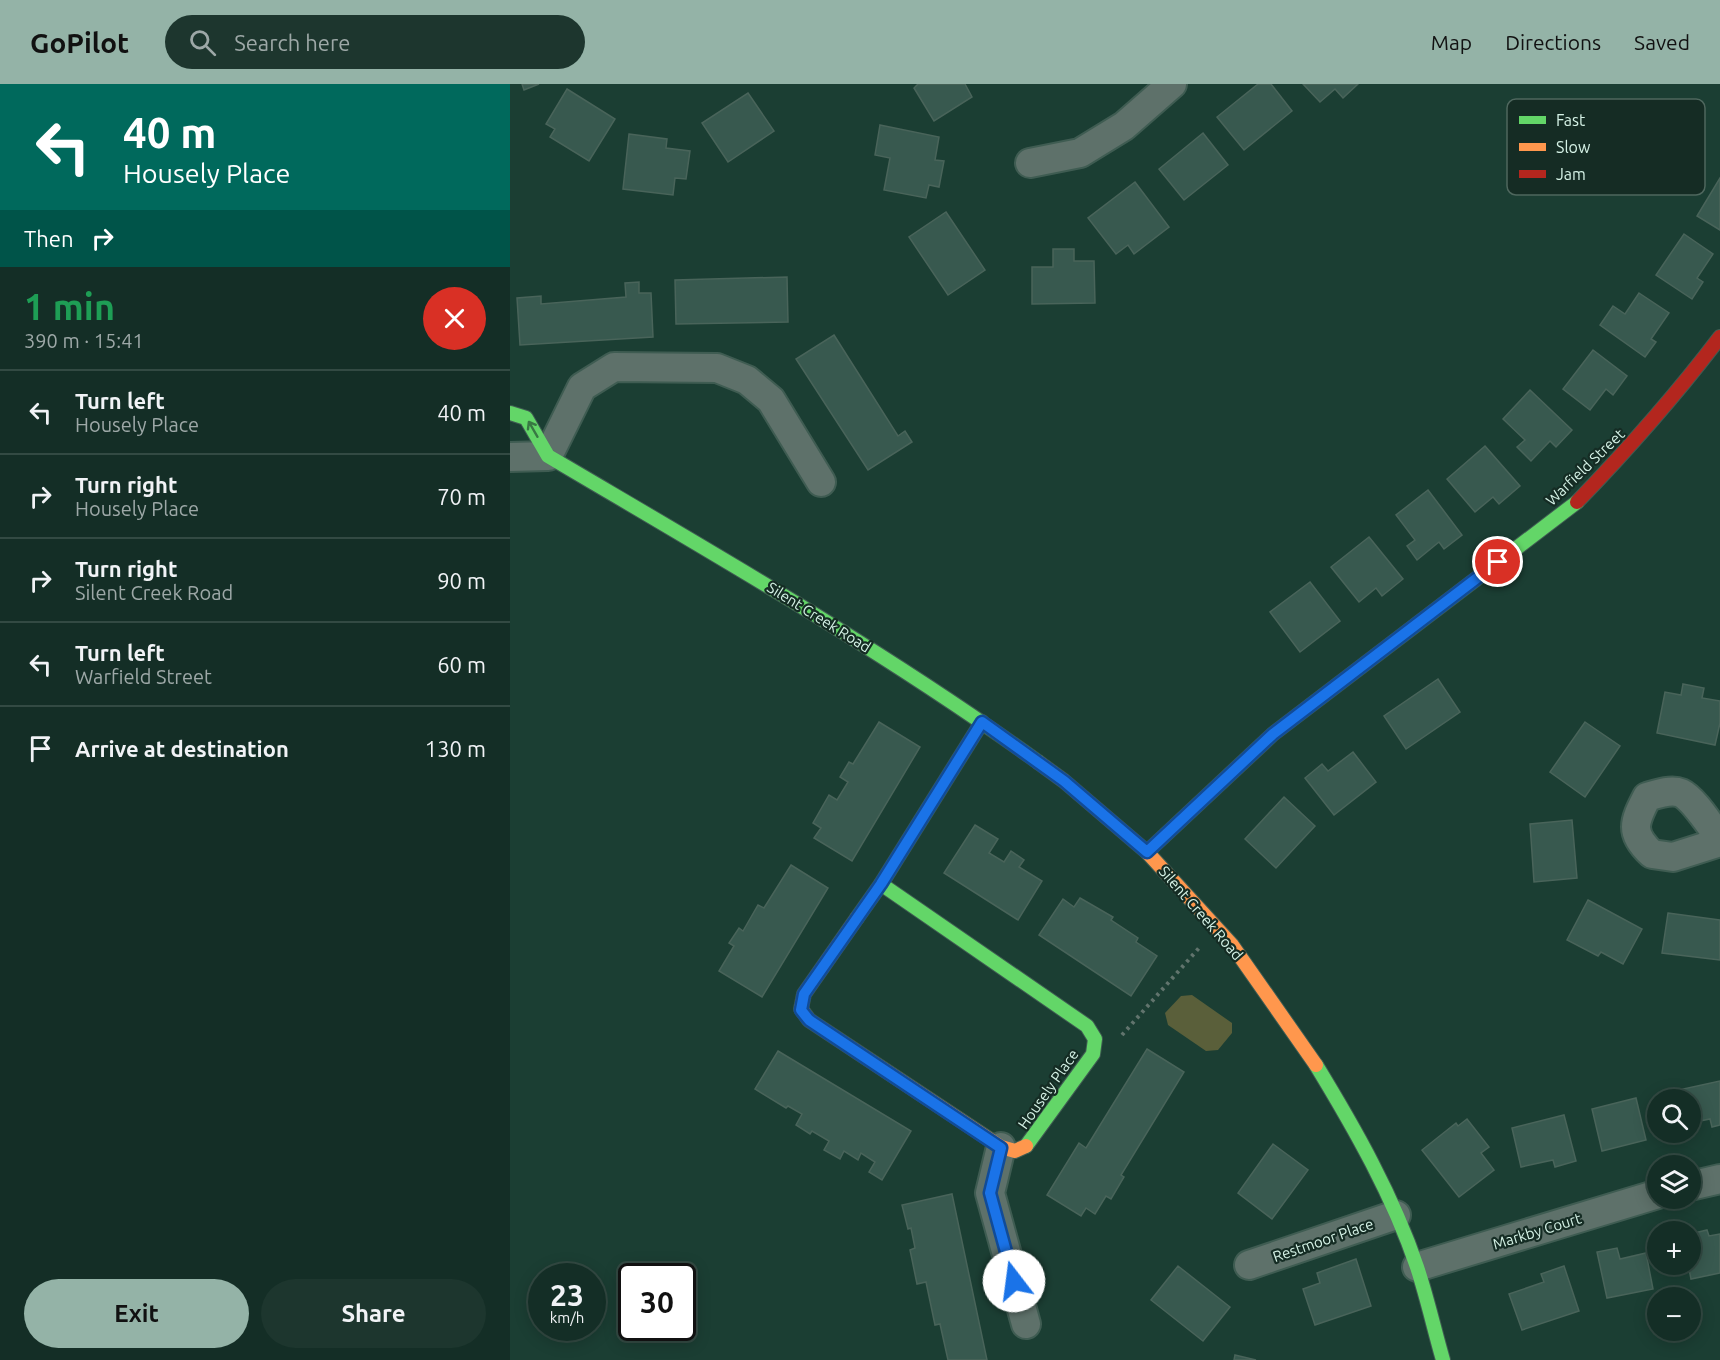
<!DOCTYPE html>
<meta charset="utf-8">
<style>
:root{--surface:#142e26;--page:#1d362e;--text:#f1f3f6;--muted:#9da8a7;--line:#334a43;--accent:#94b3a7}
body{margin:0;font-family:Ubuntu,sans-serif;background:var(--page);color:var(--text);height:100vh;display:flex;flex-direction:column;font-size:22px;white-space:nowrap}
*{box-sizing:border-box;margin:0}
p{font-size:20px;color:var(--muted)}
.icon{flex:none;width:33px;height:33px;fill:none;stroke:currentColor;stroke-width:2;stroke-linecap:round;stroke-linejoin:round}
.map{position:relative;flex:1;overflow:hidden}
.details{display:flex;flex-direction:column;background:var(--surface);width:510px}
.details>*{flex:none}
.top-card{background:#00695c;color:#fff;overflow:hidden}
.controls{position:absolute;left:1137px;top:1005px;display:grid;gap:12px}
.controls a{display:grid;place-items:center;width:54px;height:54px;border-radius:50%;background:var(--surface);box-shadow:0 3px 15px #0003,0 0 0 2px var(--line);font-size:30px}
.speed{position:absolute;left:18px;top:1179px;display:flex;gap:12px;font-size:30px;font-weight:700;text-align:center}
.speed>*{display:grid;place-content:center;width:78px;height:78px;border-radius:50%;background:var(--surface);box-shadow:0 3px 15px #0003,0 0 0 2px var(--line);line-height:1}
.speed small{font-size:15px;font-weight:400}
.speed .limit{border:3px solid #111;border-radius:9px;background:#fff;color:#111}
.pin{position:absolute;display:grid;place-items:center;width:51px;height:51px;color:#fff;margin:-26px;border:3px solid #fff;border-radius:50%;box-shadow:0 2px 6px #0007}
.me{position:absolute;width:66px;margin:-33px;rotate:345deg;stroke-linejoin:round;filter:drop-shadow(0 0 4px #0008)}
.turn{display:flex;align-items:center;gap:21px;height:126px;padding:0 24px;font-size:27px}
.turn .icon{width:78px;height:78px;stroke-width:2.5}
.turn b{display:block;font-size:42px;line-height:51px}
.then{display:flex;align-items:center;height:57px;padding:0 24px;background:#0003;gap:12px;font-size:22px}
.round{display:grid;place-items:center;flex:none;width:63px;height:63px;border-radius:32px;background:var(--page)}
.head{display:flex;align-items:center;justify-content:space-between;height:102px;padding:0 24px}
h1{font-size:36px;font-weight:600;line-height:45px;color:#1e9e55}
.action{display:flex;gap:12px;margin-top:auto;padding:12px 24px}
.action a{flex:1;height:69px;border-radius:36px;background:var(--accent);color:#111;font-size:24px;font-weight:600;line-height:69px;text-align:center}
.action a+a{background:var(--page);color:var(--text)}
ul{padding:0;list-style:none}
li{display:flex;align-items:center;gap:18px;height:84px;padding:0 24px;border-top:2px solid var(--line)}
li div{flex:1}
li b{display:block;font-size:22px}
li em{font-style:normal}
header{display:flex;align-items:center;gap:36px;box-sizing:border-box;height:84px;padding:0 30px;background:var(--accent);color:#111}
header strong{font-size:28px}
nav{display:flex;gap:33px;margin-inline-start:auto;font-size:21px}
.search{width:420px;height:54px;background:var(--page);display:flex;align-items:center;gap:15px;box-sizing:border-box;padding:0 21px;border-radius:33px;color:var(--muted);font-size:22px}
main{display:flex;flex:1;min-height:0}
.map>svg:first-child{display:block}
</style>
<header>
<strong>GoPilot</strong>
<div class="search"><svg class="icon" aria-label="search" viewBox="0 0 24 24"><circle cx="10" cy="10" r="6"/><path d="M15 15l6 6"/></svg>Search here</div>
<nav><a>Map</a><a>Directions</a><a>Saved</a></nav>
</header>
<main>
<section class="details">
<div class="top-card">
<div class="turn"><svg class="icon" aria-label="left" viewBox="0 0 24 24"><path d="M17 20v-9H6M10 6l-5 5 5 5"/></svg><div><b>40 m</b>Housely Place</div></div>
<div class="then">Then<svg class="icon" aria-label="right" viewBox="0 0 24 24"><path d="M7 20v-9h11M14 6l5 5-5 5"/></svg></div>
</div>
<div class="head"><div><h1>1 min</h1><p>390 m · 15:41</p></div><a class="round" style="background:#d93025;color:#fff"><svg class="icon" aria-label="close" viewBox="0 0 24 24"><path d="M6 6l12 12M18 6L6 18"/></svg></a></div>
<ul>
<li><svg class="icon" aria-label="left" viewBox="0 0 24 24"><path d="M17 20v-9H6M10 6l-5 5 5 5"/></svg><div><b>Turn left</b><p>Housely Place</p></div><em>40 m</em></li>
<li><svg class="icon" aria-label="right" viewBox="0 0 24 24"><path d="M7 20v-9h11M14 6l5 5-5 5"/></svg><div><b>Turn right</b><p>Housely Place</p></div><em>70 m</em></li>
<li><svg class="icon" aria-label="right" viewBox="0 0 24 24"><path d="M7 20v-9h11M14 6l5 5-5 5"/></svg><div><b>Turn right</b><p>Silent Creek Road</p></div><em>90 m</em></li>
<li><svg class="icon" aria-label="left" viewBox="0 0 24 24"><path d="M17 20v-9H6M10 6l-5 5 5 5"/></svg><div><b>Turn left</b><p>Warfield Street</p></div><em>60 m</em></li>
<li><svg class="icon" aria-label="arrive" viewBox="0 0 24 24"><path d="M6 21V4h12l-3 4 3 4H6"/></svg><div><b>Arrive at destination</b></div><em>130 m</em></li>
</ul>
<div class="action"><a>Exit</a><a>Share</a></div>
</section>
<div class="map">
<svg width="1210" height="1276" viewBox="0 0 1210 1276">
<rect width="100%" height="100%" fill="#1b3e33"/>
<path fill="#5a5f3a" d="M682,911L722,939V949L708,966L696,967L658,941L655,929L671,912Z"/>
<g fill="#38594f" stroke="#49645a" stroke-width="1.5">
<path d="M12,0H29L14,6Z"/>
<path d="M408,0H455L462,13L424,37L404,4Z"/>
<path d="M748,0H761L782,27L734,66L707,33Z"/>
<path d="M793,0H848L833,14L825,5L810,18Z"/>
<path d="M57,5L105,35L79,77L40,53L45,45L36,40Z"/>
<path d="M238,9L264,47L218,78L192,39Z"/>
<path d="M370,41L429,53L425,76L434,77L429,103L419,101L416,114L374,106L380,74L365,71Z"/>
<path d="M693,49L718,81L674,116L649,85Z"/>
<path d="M119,50L157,55L156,64L180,67L176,95L165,94L163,111L113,105Z"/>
<path d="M1210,94V146L1187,132Z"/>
<path d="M625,98L659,143L624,170L618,161L606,170L578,134Z"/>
<path d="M436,128L475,186L438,211L399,153Z"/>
<path d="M1174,150L1203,170L1187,194L1193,198L1182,215L1146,191Z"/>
<path d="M543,165H564V177H584L585,219L522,220V183H543Z"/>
<path d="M277,193L278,238L166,240L165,196Z"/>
<path d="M129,198V209H141L143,253L10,261L7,214L31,212V220L116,213L115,199Z"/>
<path d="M1129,209L1159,229L1141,255L1146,258L1135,273L1090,241L1103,222L1115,230Z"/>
<path d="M324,251L388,352L395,347L402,358L358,386L286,275Z"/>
<path d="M1083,266L1117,292L1103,311L1096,305L1080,326L1053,305Z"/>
<path d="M1020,306L1062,346L1046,363L1040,357L1021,377L1007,363L1015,356L993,335Z"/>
<path d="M975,362L1010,402L989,420L983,413L965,428L937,395Z"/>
<path d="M918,406L952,451L934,465L929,458L907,476L897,462L905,456L886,431Z"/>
<path d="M859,453L893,495L872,512L866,504L849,518L821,483Z"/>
<path d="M800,498L830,537L790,568L760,528Z"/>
<path d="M928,595L950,628L896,665L874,632Z"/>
<path d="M1173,600L1194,604L1192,614L1210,617V639L1205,661L1147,649L1155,608L1171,611Z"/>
<path d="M369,638L410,663L342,777L304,754L311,744L303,739L319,711L327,716L338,698L330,693L339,678L343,680Z"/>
<path d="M1075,638L1110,662L1075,713L1040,688Z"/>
<path d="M843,668L866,698L824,731L795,694L812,680L818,687Z"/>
<path d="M774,713L805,742L766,784L735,755Z"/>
<path d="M1062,736L1067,794L1024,798L1020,740Z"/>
<path d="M465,741L488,755L479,769L494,778L501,767L514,776L509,783L532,797L508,836L434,789Z"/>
<path d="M281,781L318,804L252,913L209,887L224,862L219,859L229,844L233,847L248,821L254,824Z"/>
<path d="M570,814L603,833L601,836L628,854L626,858L647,872L621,912L529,851L553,815L564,823Z"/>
<path d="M1078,816L1132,845L1113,880L1091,868L1088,872L1057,856Z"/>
<path d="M1158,829L1210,836V876L1152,869Z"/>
<path d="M637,965L674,988L611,1091L614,1093L601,1115L596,1112L585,1130L576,1124L571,1132L537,1111L569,1059L576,1064Z"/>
<path d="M268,967L401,1047L372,1096L359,1088L365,1078L351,1069L348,1076L334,1067L330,1075L314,1066L319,1057L302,1047L300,1050L286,1041L292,1030L278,1022L276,1024L245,1005Z"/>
<path d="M1210,997V1041L1202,1043L1200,1035L1180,1039V1016H1166L1164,1007Z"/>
<path d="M1126,1014L1136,1056L1092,1067L1082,1025Z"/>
<path d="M1054,1031L1066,1077L1045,1083L1043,1076L1011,1083L1002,1044Z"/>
<path d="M957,1035L979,1063L971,1069L984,1086L949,1113L912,1066L946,1039L948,1042Z"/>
<path d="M763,1060L798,1086L762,1135L728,1109Z"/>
<path d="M442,1110L477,1276H438L430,1240L425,1241L416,1198L407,1200L400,1166L405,1164L401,1144L398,1145L392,1121Z"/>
<path d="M1197,1146L1199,1152L1210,1150V1189L1181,1195L1178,1180H1180V1150Z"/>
<path d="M1107,1164L1110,1175L1136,1169L1143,1205L1097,1214L1087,1168Z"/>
<path d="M846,1175L861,1222L805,1241L793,1205L810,1199L807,1189Z"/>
<path d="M668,1182L720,1223L693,1257L641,1216Z"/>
<path d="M1054,1182L1069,1227L1012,1246L999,1210L1034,1198L1031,1190Z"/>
<path d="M725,1271L746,1276H724Z"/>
</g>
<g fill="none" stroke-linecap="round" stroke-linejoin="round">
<g stroke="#3f5c52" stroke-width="32">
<g id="street">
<path d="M520,79L570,69L614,42L662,0"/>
<path d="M0,373L38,372L72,303L104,283L207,284L237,296L261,316L311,398"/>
<path d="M1210,754C1201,743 1184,715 1171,709C1161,705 1147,710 1137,713C1124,738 1119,749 1142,770L1163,773L1210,758"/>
<path d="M491,1063L480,1109L516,1240"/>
<path d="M1180,1102L1210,1095"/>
<path d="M739,1181L886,1131"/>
<path d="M907,1183L1148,1110"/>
</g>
</g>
<g stroke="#3f5c52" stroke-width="16">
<g id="fast">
<path d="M0,329L16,334L38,372C204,470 371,565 528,678"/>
<path d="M637,768L763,650L1067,418"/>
<path d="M371,800L577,942L585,955L583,970L516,1062"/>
<path d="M347,834L371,800L472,638"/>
<path d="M806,981C845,1045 883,1112 907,1183C917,1213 924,1245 933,1276"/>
</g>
</g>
<g stroke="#3f5c52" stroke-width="16">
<g id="slow">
<path d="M528,678L554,697L637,768L722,861L806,981"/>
<path d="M347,834L294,910L291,925L299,936L491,1063L505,1067L516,1062"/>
</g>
</g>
<g stroke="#3f5c52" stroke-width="16">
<path id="jam" d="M1067,418C1118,365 1166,311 1210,253"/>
</g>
<path stroke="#61746d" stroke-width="4" stroke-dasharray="3 4.5" stroke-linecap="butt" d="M612,951L689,864"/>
<use href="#street" stroke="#5e716a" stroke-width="28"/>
<use href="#fast" stroke="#63d668" stroke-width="14"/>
<use href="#slow" stroke="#ff974d" stroke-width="14"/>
<use href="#jam" stroke="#b3261e" stroke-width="14"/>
</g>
<defs><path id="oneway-shaft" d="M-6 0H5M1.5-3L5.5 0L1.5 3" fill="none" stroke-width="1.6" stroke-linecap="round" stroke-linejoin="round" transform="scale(1.5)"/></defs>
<use stroke="#387843" href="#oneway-shaft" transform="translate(23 345) rotate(-120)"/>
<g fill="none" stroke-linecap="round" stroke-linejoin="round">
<g stroke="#114b97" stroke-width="15">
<path id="route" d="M504,1197L480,1109L491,1064L299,936L291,926L294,910L371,800L472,638L554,697L637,768L763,650L988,478"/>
</g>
<use href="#route" stroke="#1a73e8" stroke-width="10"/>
</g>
<g text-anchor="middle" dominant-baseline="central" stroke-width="4.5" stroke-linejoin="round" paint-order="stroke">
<g font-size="15" fill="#d5f2e6" stroke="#152c24">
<text transform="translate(1075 383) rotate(-44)">Warfield Street</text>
<text transform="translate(309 533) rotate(32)">Silent Creek Road</text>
<text transform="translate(691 829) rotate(49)">Silent Creek Road</text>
<text transform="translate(538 1005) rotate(-55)">Housely Place</text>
<text transform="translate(1027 1147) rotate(-17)">Markby Court</text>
<text transform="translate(813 1156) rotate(-19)">Restmoor Place</text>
</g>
</g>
<rect x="997" y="15" width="198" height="96" rx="9" fill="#152c24" stroke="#4f675e" stroke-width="1.5"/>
<rect x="1009" y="32" width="27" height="8" fill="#63d668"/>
<rect x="1009" y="59" width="27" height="8" fill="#ff974d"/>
<rect x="1009" y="86" width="27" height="8" fill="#b3261e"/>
<g font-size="16" fill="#d5f2e6">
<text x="1046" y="42">Fast</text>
<text x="1046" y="69">Slow</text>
<text x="1046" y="96">Jam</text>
</g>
</svg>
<div class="controls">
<a><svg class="icon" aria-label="search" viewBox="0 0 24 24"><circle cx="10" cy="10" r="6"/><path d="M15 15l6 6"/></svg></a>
<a><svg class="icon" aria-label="layers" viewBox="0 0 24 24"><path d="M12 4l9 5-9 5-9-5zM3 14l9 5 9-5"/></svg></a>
<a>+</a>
<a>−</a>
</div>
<div class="speed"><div>23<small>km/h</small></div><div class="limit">30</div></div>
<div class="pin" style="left:988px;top:478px;background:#d93025"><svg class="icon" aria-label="arrive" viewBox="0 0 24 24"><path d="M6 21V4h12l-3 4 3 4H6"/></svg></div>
<svg class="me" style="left:504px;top:1197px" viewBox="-20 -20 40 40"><circle r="19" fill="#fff"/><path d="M0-13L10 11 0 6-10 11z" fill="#1a73e8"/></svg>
</div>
</main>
